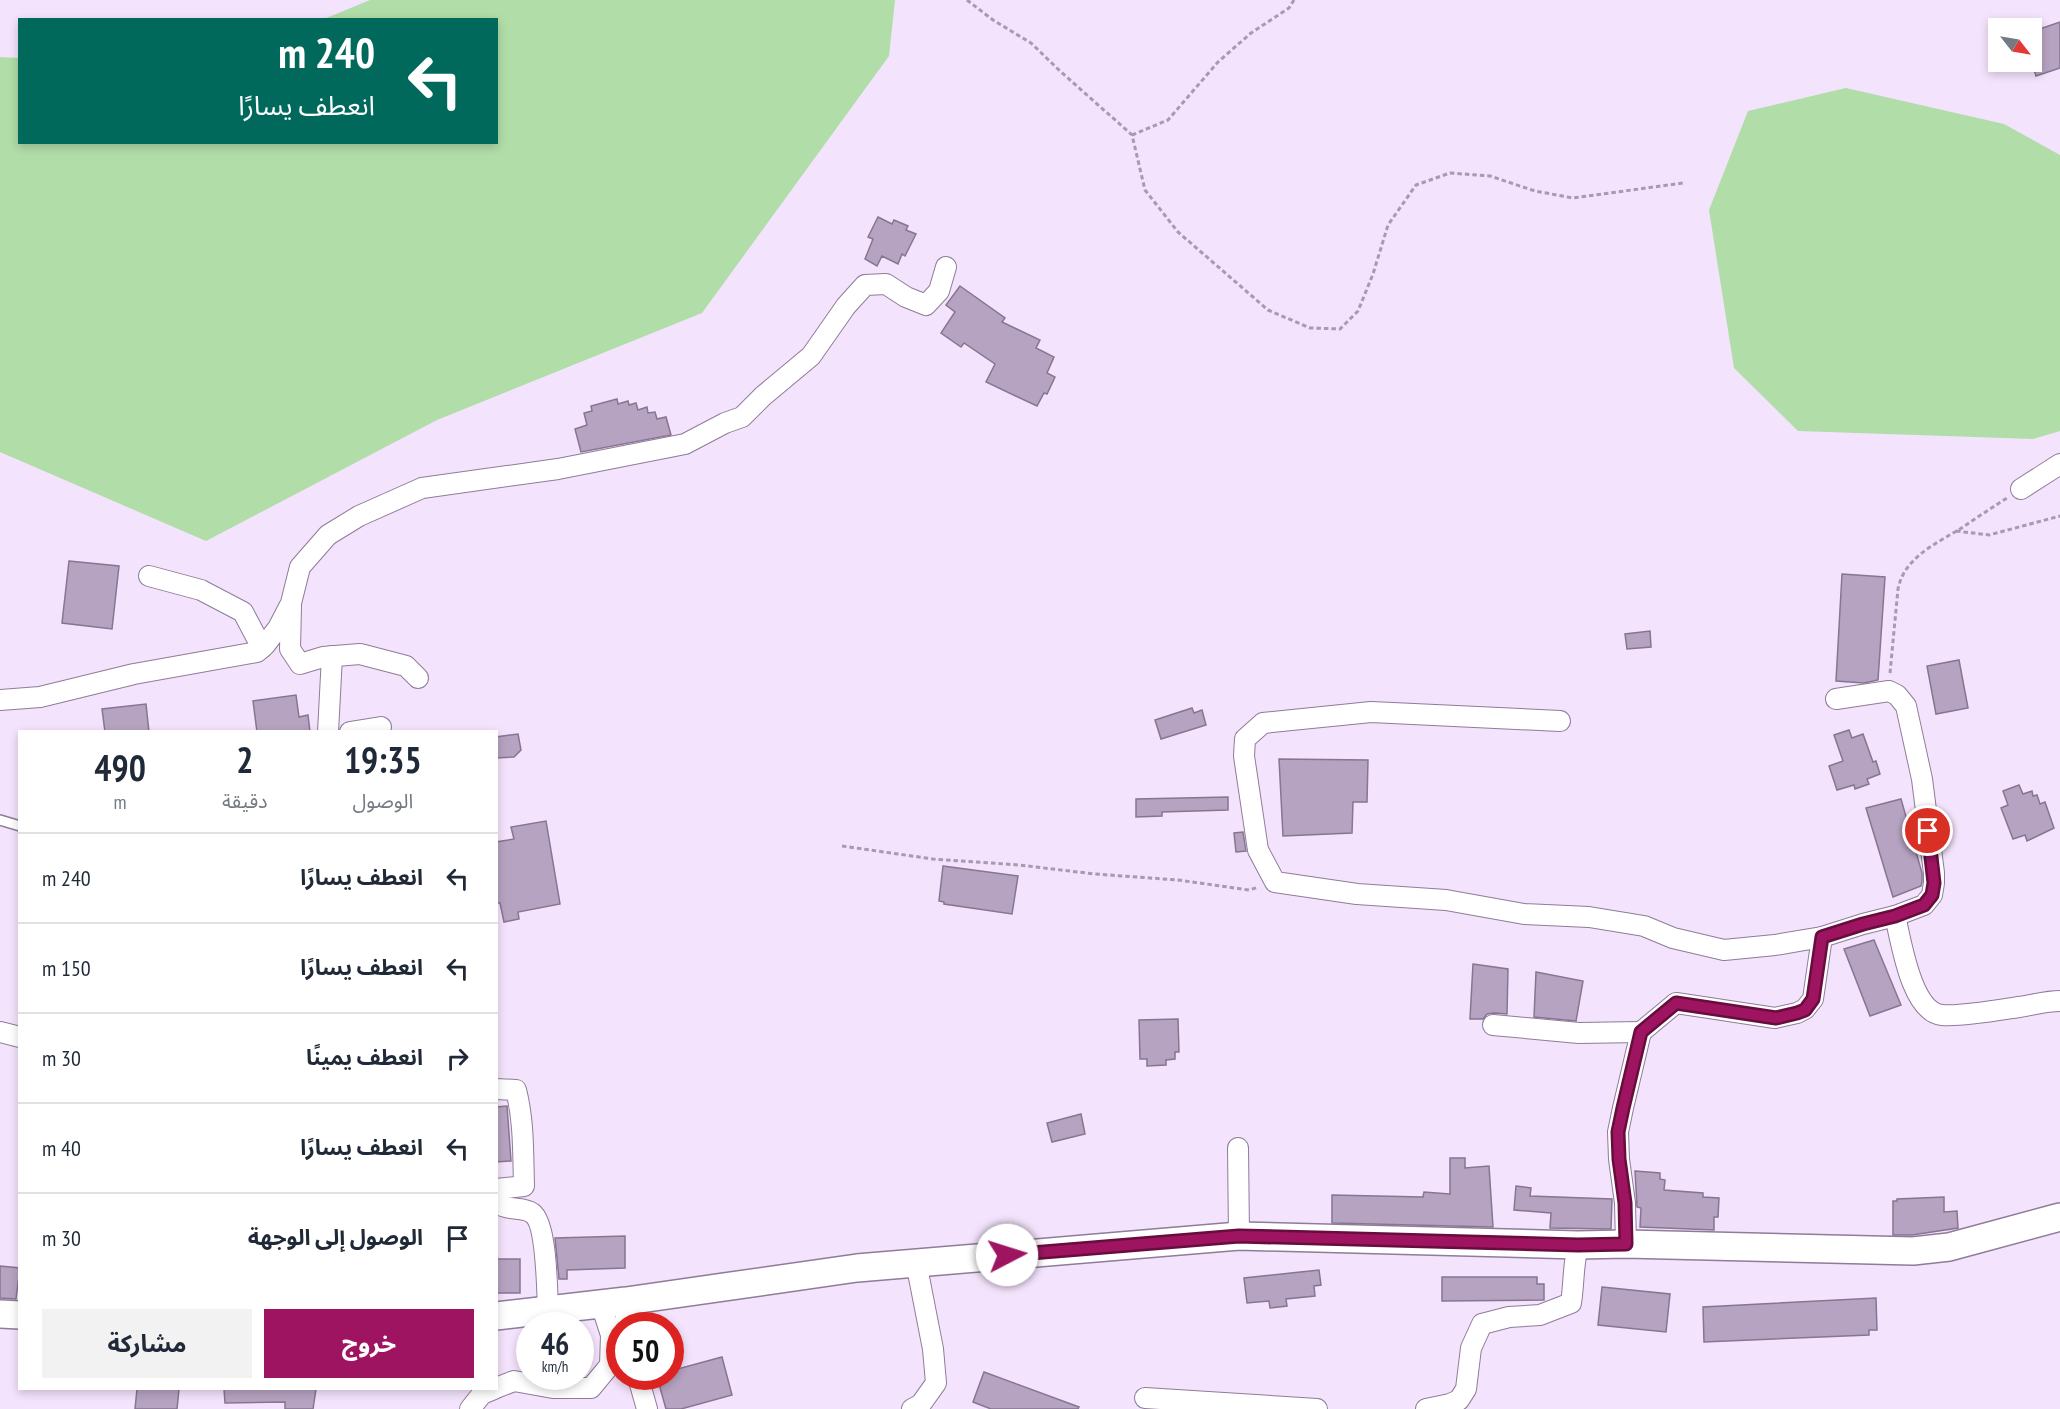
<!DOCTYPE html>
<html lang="ar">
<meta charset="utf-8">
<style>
:root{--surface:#fff;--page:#f2f2f3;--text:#1f2937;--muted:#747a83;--line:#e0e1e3;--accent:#9f1460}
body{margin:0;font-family:"PT Sans Narrow","Noto Sans Arabic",sans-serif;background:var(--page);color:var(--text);direction:rtl;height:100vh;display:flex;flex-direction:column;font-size:22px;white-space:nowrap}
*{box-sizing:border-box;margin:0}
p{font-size:20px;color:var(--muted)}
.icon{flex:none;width:33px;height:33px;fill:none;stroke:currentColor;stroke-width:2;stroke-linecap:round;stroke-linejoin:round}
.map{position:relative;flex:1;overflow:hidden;direction:ltr}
.sheet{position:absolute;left:18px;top:730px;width:480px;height:660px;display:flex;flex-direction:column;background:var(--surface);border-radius:0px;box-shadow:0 3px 9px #0003;direction:rtl}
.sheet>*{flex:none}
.hud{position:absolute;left:18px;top:18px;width:480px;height:126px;border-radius:0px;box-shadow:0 3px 9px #0003;direction:rtl;background:#00695c;color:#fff;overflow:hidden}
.needle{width:39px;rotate:121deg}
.buttons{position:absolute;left:1988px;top:18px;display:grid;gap:12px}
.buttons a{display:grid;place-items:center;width:54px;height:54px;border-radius:0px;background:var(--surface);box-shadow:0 3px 9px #0003;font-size:30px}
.speed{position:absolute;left:516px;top:1312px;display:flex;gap:12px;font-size:30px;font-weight:700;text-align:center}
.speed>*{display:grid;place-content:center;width:78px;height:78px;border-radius:50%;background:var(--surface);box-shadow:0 3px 9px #0003;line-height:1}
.speed small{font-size:15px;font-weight:400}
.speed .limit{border:9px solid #d22;background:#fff;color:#111}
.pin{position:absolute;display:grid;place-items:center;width:51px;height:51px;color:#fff;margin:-26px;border:3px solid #fff;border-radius:50%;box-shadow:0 2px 6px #0007}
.me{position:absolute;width:66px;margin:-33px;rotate:85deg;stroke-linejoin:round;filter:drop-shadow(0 0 4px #0008)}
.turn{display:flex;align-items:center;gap:21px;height:126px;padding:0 24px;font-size:27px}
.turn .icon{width:78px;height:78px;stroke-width:2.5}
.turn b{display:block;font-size:42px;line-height:51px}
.eta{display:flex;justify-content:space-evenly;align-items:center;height:102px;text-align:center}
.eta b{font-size:36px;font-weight:700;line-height:42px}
.button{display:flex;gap:12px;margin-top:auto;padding:12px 24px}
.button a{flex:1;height:69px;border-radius:0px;background:var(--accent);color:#fff;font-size:24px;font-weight:700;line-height:69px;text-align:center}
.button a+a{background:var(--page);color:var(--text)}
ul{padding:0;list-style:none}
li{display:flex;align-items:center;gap:18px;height:90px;padding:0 24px;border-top:2px solid var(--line)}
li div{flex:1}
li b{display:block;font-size:22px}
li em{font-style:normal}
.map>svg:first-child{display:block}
</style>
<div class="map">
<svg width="2060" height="1409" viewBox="0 0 2060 1409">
<rect width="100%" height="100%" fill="#f3e3fc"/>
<g fill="#b1dda8">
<path d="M370,0H895L889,56L702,313L437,420L206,541L0,452V57L19,58L20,142H496V20L324,19Z"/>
<path d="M1846,88L2004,124L2060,155V431L2033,439L1798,431L1734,368L1709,210L1748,111Z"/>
</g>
<g fill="#b6a3c1" stroke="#877592" stroke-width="1.5">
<path d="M2060,22V68L2036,76L2031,60V32Z"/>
<path d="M878,217L892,224L894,220L908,226L906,230L916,234L905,256L902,254L898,264L882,256L877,266L865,259L873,239L868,237Z"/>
<path d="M960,286L1005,318L1002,322L1040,340L1036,348L1054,357L1047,373L1055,377L1047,394L1044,393L1037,406L986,382L995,364L964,343L961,347L941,333L955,312L946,305Z"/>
<path d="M617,399L618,404L628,401L629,405L636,403L638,410L647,407L648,413L655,412L657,419L666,417L671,435L581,452L575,429L587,425L584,413L592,411L591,406Z"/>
<path d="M69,561L119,566L112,629L62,623Z"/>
<path d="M1842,574L1885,577L1878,680L1864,683L1836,681Z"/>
<path d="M1650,631L1651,647L1627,649L1625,634Z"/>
<path d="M1959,660L1968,708L1936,714L1927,666Z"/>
<path d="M296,695L299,717L308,715L310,732H257L253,701Z"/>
<path d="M146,704L149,732H105L102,709Z"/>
<path d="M1192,708L1194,713L1202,710L1206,725L1161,739L1155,720Z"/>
<path d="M1849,730L1852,738L1863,734L1873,762L1876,761L1880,774L1867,779L1869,784L1855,789L1854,785L1837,790L1829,766L1843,761L1834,735Z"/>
<path d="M518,734L521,750L514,757L496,758V737Z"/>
<path d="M1279,759L1368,760L1367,802H1353L1352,833L1283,836Z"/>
<path d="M2019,785L2023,794L2032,791L2033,796L2037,795L2040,804L2045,802L2054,828L2027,841L2025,835L2013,839L2001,808L2008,805L2003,791Z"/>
<path d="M1228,797V810L1162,812V816L1136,817V799Z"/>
<path d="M1901,799L1922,873V882L1921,886L1893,897L1866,808Z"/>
<path d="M546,821L560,904L518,912L519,919L504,922L500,903H496V842L514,839L511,827Z"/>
<path d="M1243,832L1246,851L1236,852L1234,833Z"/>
<path d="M943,866L1018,876L1012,914L944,904V902L939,901Z"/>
<path d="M1874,940L1901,1005L1870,1016L1844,949Z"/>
<path d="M1473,964L1508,969L1507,1014L1494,1013L1487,1014L1483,1019H1470Z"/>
<path d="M1536,972L1583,981L1576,1021L1534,1017Z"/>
<path d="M1178,1019L1179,1052H1175V1059L1166,1060V1065L1147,1066V1059H1140L1139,1020Z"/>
<path d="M507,1106L511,1161L496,1162V1107Z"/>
<path d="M1081,1114L1085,1134L1052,1142L1047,1123Z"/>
<path d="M1450,1158H1465V1168L1489,1166L1493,1227L1332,1223V1195L1423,1197L1424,1192L1450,1194Z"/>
<path d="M1635,1171L1660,1173V1179L1665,1180L1664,1190L1703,1193V1197L1719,1198L1718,1217H1714V1230L1640,1227L1641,1208L1637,1207Z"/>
<path d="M1516,1186L1531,1188L1530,1196L1612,1199L1611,1229L1550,1228L1551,1213L1514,1210Z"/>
<path d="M1944,1197V1212L1957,1211L1958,1228L1912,1235H1893V1201H1897V1199Z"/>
<path d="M625,1236V1268L567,1270V1279H559L555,1238Z"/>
<rect x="496" y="1259" width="24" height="34"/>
<path d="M0,1266L20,1268L16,1299L0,1298Z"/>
<path d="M1319,1270L1321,1285L1314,1286L1315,1296L1286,1299L1287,1306L1270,1308L1269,1301L1247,1303L1244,1278Z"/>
<path d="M1442,1277H1537V1284H1544V1300L1442,1301Z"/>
<path d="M1602,1287L1670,1294L1666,1332L1598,1325Z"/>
<path d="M1876,1298L1877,1330H1869V1335L1704,1342L1703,1307Z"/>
<path d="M722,1357L732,1395L681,1409H666L657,1377H670V1371Z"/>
<path d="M984,1372L1079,1407L1078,1409H991L973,1402Z"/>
<path d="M137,1389H179L177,1409H135Z"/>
<path d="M224,1389H316L313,1409H285V1402L225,1403Z"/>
</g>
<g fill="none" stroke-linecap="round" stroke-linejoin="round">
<g stroke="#8e7c98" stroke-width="12">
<path id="service" d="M0,820L20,826"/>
</g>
<g stroke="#8e7c98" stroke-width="22">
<g id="minor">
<path d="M2021,489L2060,464"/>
<path d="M149,576L201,590L243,612L262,648"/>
<path d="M291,606L290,649L300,664L323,657L360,654L406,666L418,678"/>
<path d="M0,700L40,697L134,674L257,652L265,645L278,628L291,603L300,567L328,535L359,516L422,488L558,469L685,444L725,423L742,417L763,396L811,356L846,306L865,285L886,284L906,297L926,305L939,291L946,267"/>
<path d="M1560,721L1371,712L1263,723L1245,739L1244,756L1258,850L1275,882L1357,894L1446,900L1524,914L1589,917L1644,926L1673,938L1724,950L1775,945L1822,937"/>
<path d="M328,732L332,656"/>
<path d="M350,732L381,727"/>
<path d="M1895,916C1901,940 1911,1012 1942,1015C1961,1017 1999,1010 2019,1007C2033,1005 2046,1001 2060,1001"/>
<path d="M1493,1025L1579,1033L1641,1032"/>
<path d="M0,1032L20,1037"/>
<path d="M496,1089L516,1090C524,1121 523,1153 524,1186L496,1189"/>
<path d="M1238,1148L1239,1236"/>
<path d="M496,1202C508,1212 522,1206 532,1213C547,1223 547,1291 548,1310"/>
<path d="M1626,1244L1625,1203L1619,1159L1618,1132L1623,1108L1641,1032L1676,1003L1775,1018L1797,1013L1805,1009L1813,999L1822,937L1863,924L1895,916L1924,905L1932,895L1934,883V873L1922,779L1906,706L1897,695L1889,691L1836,699"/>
<path d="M626,1301V1326"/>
<path d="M638,1377L647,1409"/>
<path d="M496,1388L514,1381L553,1388H591L610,1365L611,1335L601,1304"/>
<path d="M1145,1398L1317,1409"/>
<path d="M470,1409L482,1394L494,1389"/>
<path d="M912,1409L921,1404L936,1383L933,1349L916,1262"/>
<path d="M1426,1409L1450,1404L1459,1400L1466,1389L1471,1348L1482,1324L1509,1317L1540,1315L1571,1303C1574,1284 1573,1265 1578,1245"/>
</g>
</g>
<g stroke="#8e7c98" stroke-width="30">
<g id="secondary">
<path d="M0,1314L20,1315"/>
<path d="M496,1316L626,1301L857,1268L1239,1236L1578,1245L1626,1244L1913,1251L1949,1247L2060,1217"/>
</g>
</g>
<g stroke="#a79bae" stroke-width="3" stroke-dasharray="4.5 3" stroke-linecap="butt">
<path d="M967,0L993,20L1031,43L1060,71L1132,135L1145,190L1178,232L1268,310L1310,328L1340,329L1358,311L1373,274L1388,225L1416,185L1450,173L1490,176L1535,191L1573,198L1683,183"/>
<path d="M1132,135L1168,120L1218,62L1251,33L1289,8L1294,0"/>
<path d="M1956,531L1989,535L2060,516"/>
<path d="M1890,673L1898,589C1904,558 1935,544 1960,529C1975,519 1991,508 2007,498"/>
<path d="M842,846L933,859L1019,865L1095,874L1178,880L1249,890L1259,887"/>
</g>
<use href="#service" stroke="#fff" stroke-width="9"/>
<use href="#minor" stroke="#fff" stroke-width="20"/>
<use href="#secondary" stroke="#fff" stroke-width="27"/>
</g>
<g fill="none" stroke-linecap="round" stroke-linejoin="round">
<g stroke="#670d3e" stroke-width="15">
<path id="route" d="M1007,1255L1239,1236L1578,1245L1626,1244L1625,1203L1619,1159L1618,1132L1623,1108L1641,1032L1676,1003L1776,1018L1797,1013L1805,1010L1813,999L1822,937L1863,924L1895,916L1924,905L1932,895L1934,883L1928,831"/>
</g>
<use href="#route" stroke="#9f1460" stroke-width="10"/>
</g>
</svg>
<div class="buttons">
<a><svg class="needle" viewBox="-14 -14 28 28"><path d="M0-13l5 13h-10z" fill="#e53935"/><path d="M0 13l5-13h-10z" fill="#747a83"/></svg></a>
</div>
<div class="speed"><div>46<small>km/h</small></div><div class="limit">50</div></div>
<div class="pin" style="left:1928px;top:831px;background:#d93025"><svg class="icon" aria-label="arrive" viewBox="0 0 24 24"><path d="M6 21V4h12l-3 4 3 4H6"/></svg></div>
<svg class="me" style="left:1007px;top:1255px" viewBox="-20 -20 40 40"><circle r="19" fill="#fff"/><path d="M0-13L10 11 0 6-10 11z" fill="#9f1460"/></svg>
<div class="hud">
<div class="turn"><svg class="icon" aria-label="left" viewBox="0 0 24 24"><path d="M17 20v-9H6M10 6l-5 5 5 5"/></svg><div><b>240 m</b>انعطف يسارًا</div></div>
</div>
<section class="sheet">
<div class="eta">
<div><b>19:35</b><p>الوصول</p></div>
<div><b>2</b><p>دقيقة</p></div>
<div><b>490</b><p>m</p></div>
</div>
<ul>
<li><svg class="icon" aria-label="left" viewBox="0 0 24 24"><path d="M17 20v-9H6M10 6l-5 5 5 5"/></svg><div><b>انعطف يسارًا</b></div><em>240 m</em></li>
<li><svg class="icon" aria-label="left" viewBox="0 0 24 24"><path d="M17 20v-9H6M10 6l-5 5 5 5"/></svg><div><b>انعطف يسارًا</b></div><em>150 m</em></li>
<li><svg class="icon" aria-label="right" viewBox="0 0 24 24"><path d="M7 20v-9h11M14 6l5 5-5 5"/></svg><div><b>انعطف يمينًا</b></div><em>30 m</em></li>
<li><svg class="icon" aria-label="left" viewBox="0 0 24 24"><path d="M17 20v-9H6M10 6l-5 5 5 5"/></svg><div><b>انعطف يسارًا</b></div><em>40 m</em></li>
<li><svg class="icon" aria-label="arrive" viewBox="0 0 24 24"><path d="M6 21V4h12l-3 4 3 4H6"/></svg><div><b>الوصول إلى الوجهة</b></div><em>30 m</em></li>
</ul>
<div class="button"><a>خروج</a><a>مشاركة</a></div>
</section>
</div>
